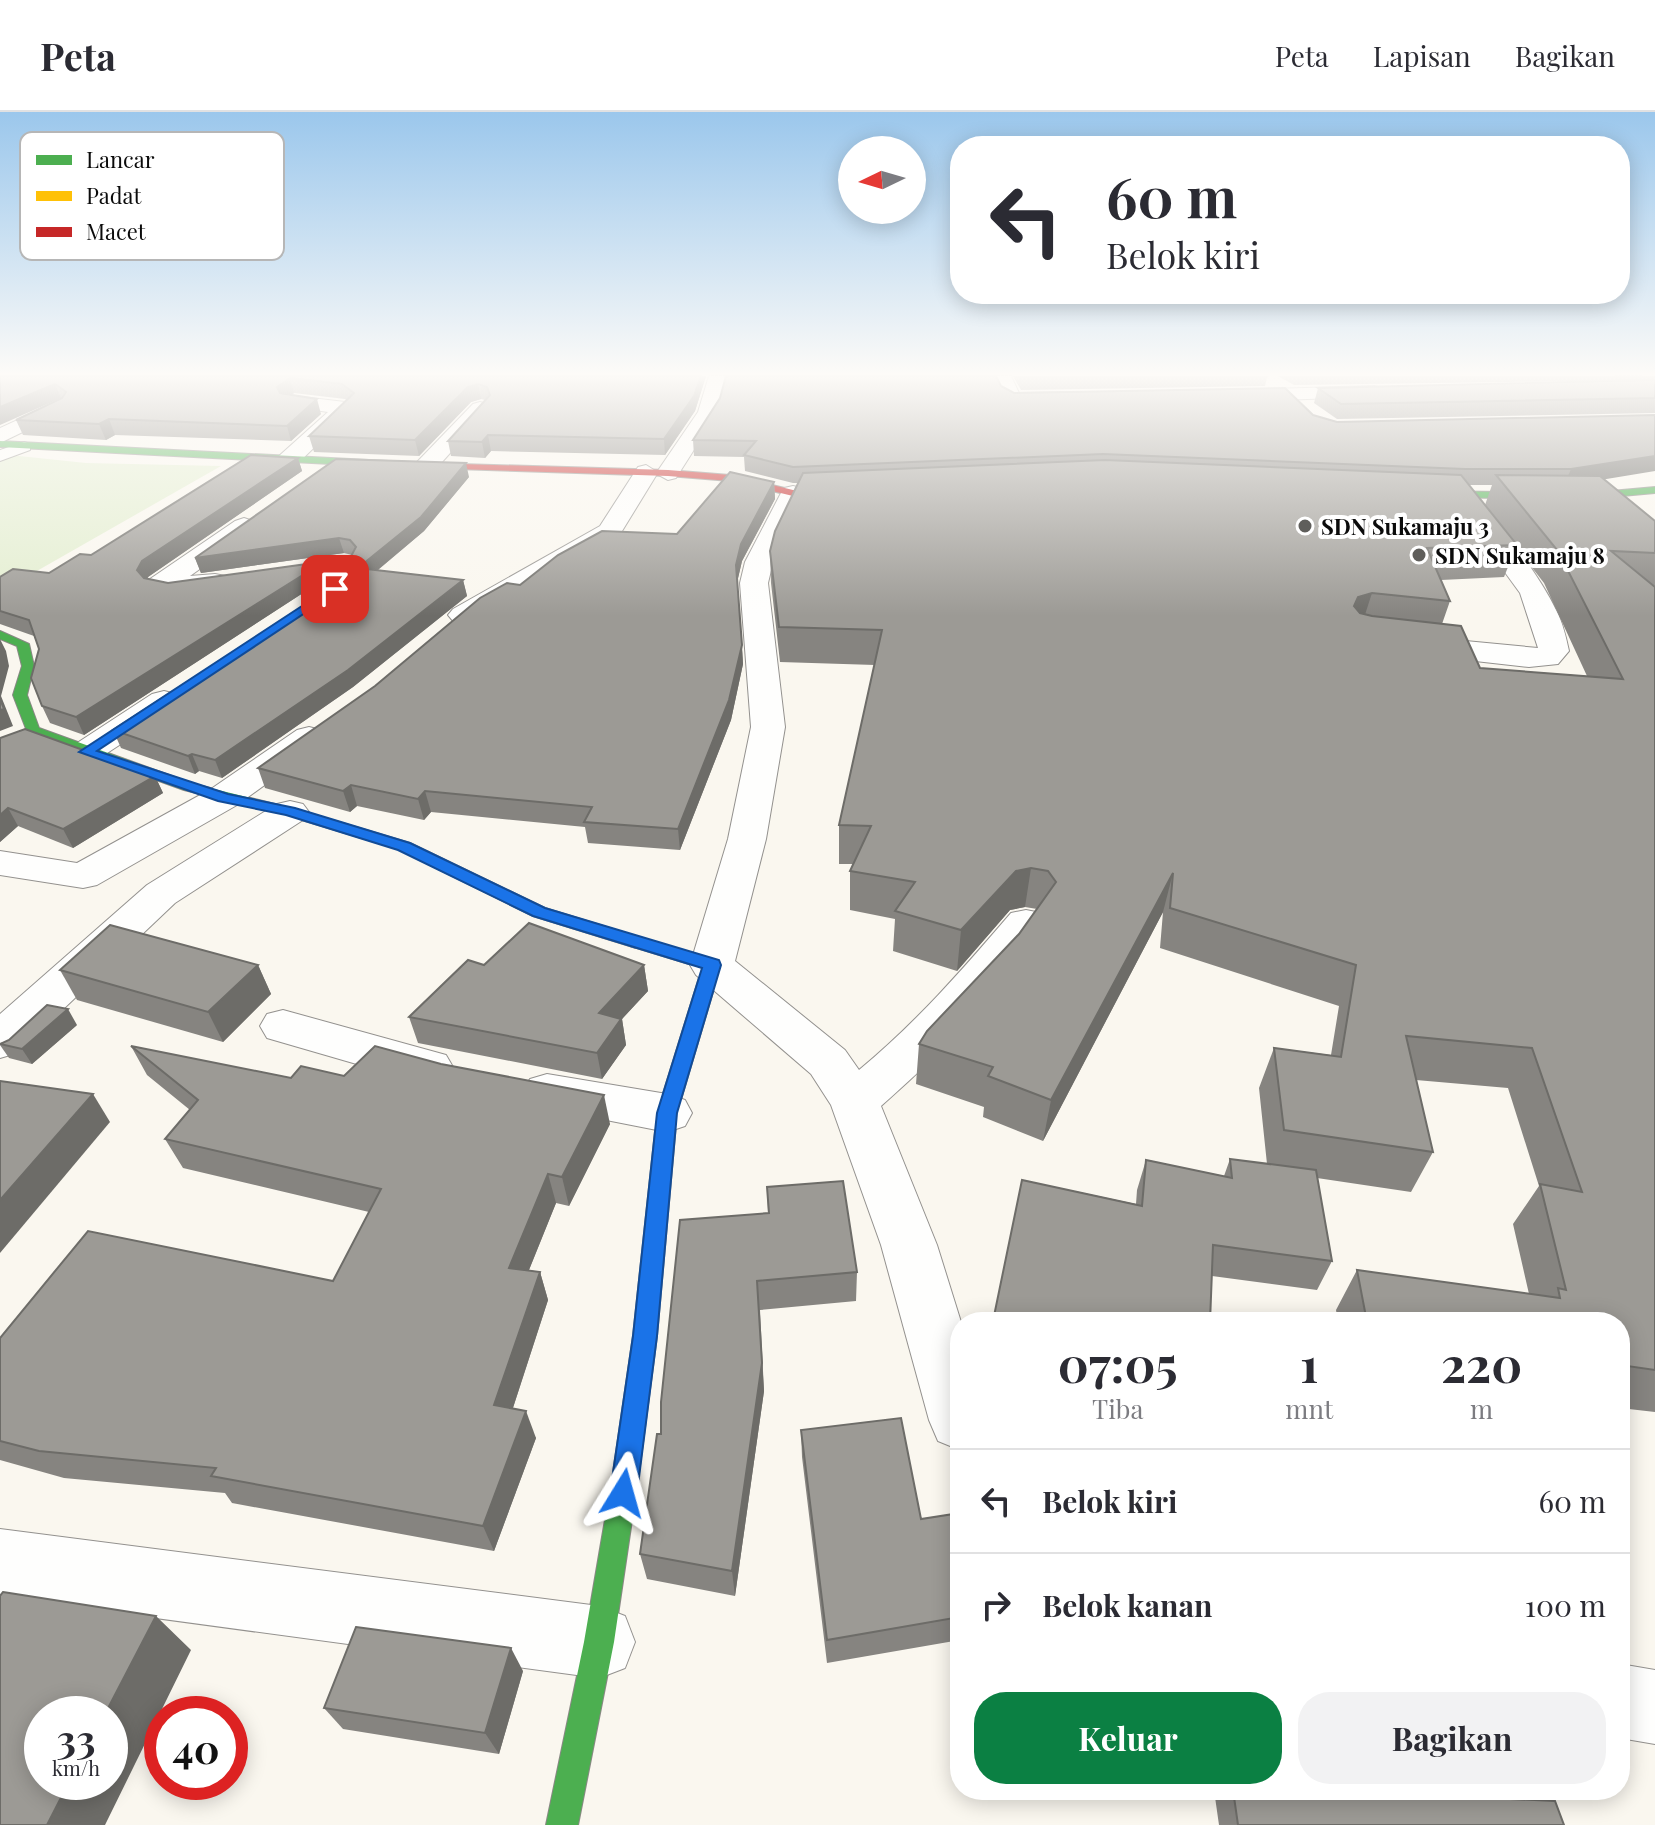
<!DOCTYPE html>
<html lang="id">
<style>
:root{--surface:#fff;--page:#f2f2f3;--text:#2b2b33;--muted:#7c7c81;--line:#e1e1e2;--accent:#0b8043}
body{margin:0;font-family:"Playfair Display",serif;background:var(--page);color:var(--text);height:100vh;display:flex;flex-direction:column;font-size:30px;white-space:nowrap}
*{box-sizing:border-box;margin:0}
p{font-size:26px;color:var(--muted)}
.icon{flex:none;width:44px;height:44px;fill:none;stroke:currentColor;stroke-width:2;stroke-linecap:round;stroke-linejoin:round}
.map{position:relative;flex:1;overflow:hidden}
.panel{position:absolute;left:950px;top:1200px;width:680px;height:488px;display:flex;flex-direction:column;background:var(--surface);border-radius:32px;box-shadow:0 4px 20px #0003}
.panel>*{flex:none}
.top-card{position:absolute;left:950px;top:24px;width:680px;height:168px;border-radius:32px;box-shadow:0 4px 20px #0003;background:#fff;color:var(--text);overflow:hidden}
.needle{width:52px;rotate:265deg}
.tools{position:absolute;left:838px;top:24px;display:grid;gap:16px}
.tools a{display:grid;place-items:center;width:88px;height:88px;border-radius:50%;background:var(--surface);box-shadow:0 4px 20px #0003;font-size:40px}
.speed{position:absolute;left:24px;top:1584px;display:flex;gap:16px;font-size:40px;font-weight:700;text-align:center}
.speed>*{display:grid;place-content:center;width:104px;height:104px;border-radius:50%;background:var(--surface);box-shadow:0 4px 20px #0003;line-height:1}
.speed small{font-size:20px;font-weight:400}
.speed .limit{border:12px solid #d22;background:#fff;color:#111}
.pin{position:absolute;display:grid;place-items:center;width:68px;height:68px;color:#fff;margin:-34px;border-radius:16px;box-shadow:0 4px 12px #0006}
.me{position:absolute;width:88px;margin:-44px;rotate:8deg;stroke-linejoin:round;filter:drop-shadow(0 0 6px #0008)}
.turn{display:flex;align-items:center;gap:28px;height:168px;padding:0 24px;font-size:36px}
.turn .icon{width:104px;height:104px;stroke-width:2.5}
.turn b{display:block;font-size:56px;line-height:68px}
.eta{display:flex;justify-content:space-evenly;align-items:center;height:136px;text-align:center}
.eta b{font-size:48px;font-weight:700;line-height:56px}
.button{display:flex;gap:16px;margin-top:auto;padding:16px 24px}
.button a{flex:1;height:92px;border-radius:32px;background:var(--accent);color:#fff;font-size:32px;font-weight:700;line-height:92px;text-align:center}
.button a+a{background:var(--page);color:var(--text)}
ul{padding:0;list-style:none}
li{display:flex;align-items:center;gap:24px;height:104px;padding:0 24px;border-top:2px solid var(--line)}
li div{flex:1}
li b{display:block;font-size:30px}
li em{font-style:normal}
header{display:flex;align-items:center;gap:48px;box-sizing:border-box;height:112px;padding:0 40px;background:var(--surface);border-bottom:2px solid var(--line)}
header strong{font-size:38px}
nav{display:flex;gap:44px;margin-inline-start:auto;font-size:28px}
.map>svg:first-child{display:block}
</style>
<header>
<strong>Peta</strong>
<nav><a>Peta</a><a>Lapisan</a><a>Bagikan</a></nav>
</header>
<div class="map">
<svg width="1655" height="1713" viewBox="0 0 1655 1713">
<rect width="100%" height="100%" fill="#faf7ef"/>
<path fill="#e3eed0" d="M0,342L86,351L221,354L0,480Z"/>
<g fill="none" stroke-linecap="round" stroke-linejoin="round">
<g stroke="#93918e" stroke-width="2">
<path id="lane" d="M24,330L30,332V338L0,349V338Z"/>
</g>
<g stroke="#93918e" stroke-width="2">
<g id="street">
<path d="M709,264H728L718,300L676,366L668,368L657,362L619,424L473,509L463,512L453,509L448,503L453,497L600,414L638,355L646,353L657,360L698,300Z"/>
<path d="M992,264H1011L1019,281L1063,280L1073,286L1063,292L1005,291Z"/>
<path d="M1616,264H1640L1655,271V285Z"/>
<path d="M1375,274L1385,280L1382,284L1232,290L1222,284L1232,278Z"/>
<path d="M294,284L345,290L355,296L295,354H279L276,349L279,344L328,300L287,294L284,290Z"/>
<path d="M59,289L69,295L66,299L0,331V316Z"/>
<path d="M480,290L487,292L490,296L487,300L433,360H417L413,355L417,350L473,292Z"/>
<path d="M793,374L802,376L805,381L773,450L768,471L785,615L766,727L735,849L845,938L859,958C916,911 963,857 1011,801L1026,798L1041,801L1047,811C1004,878 940,942 881,994L937,1133L961,1210L960,1338L938,1329L929,1308L881,1133L831,993L811,962L696,863L690,853L728,727L751,615L740,471L745,450L781,381L784,376Z"/>
<path d="M1473,393C1495,398 1546,475 1556,498C1563,511 1566,525 1569,539L1558,552L1529,555L1413,542L1402,539L1398,533L1402,527L1413,524L1538,536L1520,481L1461,400L1464,395Z"/>
<path d="M244,406L253,409L257,414L253,419L190,464L215,462L225,464L229,470L225,476C204,481 160,493 146,473L150,467L235,409Z"/>
<path d="M164,579L176,582L180,589L176,596L98,647L86,650L74,647L69,640L74,633L152,582Z"/>
<path d="M309,615L321,618L326,625L321,632L237,693L97,773L83,776L0,763V739L77,751L211,677L297,618Z"/>
<path d="M290,689L303,692L309,700L303,708L175,791L17,941L0,946V902L147,773L277,692Z"/>
<path d="M283,898L446,943L453,955L446,967L429,973L267,926L260,914L267,902Z"/>
<path d="M547,962L667,982L685,988L692,1001L685,1014L667,1020L530,993L522,980L530,967Z"/>
<path d="M0,1417L599,1494L625,1504L635,1530L625,1556L599,1566L0,1485Z"/>
<path d="M1620,1552L1655,1558V1632L1620,1626Z"/>
</g>
</g>
<g stroke="#898884" stroke-width="2">
<g id="fast">
<path d="M0,329L427,351L432,354L427,357L0,335Z"/>
<path d="M1655,375V381L1589,387L1419,385L1414,382L1419,379L1589,381Z"/>
<path d="M0,519L29,532L34,554L27,583L39,616L194,672L295,697L410,731L545,796L642,826L645,830L636,836L533,804L398,737L285,703L184,678L28,622L13,583L22,554L17,534L0,527Z"/>
<path d="M626,1348L635,1352L639,1361L614,1530L578,1713H546L584,1530L613,1361L617,1352Z"/>
</g>
</g>
<g stroke="#898884" stroke-width="2">
<path id="slow" d="M636,824L718,849L721,853L677,1001L657,1224L639,1361L635,1370L626,1374L617,1370L613,1361L633,1224L657,1001L702,856L630,834L627,830L630,826Z"/>
</g>
<g stroke="#898884" stroke-width="2">
<path id="jam" d="M427,351L668,358L730,363L793,378L855,377L860,380L855,383L793,384L730,369L668,364L424,356V352Z"/>
</g>
<use href="#lane" fill="#fefefd" fill-rule="evenodd"/>
<use href="#street" fill="#fefefd" fill-rule="evenodd"/>
<use href="#fast" fill="#4caf50" fill-rule="evenodd"/>
<use href="#slow" fill="#ffc107" fill-rule="evenodd"/>
<use href="#jam" fill="#c62828" fill-rule="evenodd"/>
</g>
<g fill="#868480" fill-rule="evenodd">
<path d="M0,264H706L695,299L665,343L491,339L485,346L451,344L448,329L485,288L481,287L471,290L419,344L314,340L309,324L347,288L345,287L294,281L292,283L321,302L291,329L115,323L106,328L23,323L16,308L61,286Z"/>
<path d="M1013,264H1269L1267,266L1265,274L1021,278Z"/>
<path d="M1278,264H1655V301L1337,307L1314,291L1318,276L1651,268L1294,273Z"/>
<path d="M1001,274L1014,281L1313,303L1337,310L1655,303L1604,367L1655,409V474H1653L1655,475V1300L1620,1296V1210H1338L1336,1198L1357,1158L1529,1182L1513,1112L1539,1074L1508,976L1416,968L1433,1040L1411,1080L1317,1066L1332,1149L1317,1178L1212,1164L1210,1210H993L1022,1068L1136,1092L1137,1078L1146,1048L1224,1064L1230,1047L1267,1052L1259,976L1274,936L1331,943L1339,894L1160,836L1163,800L1043,1029L983,1005L984,995L916,972L919,932L1019,822L1037,797L1025,795L1010,798L957,859L893,839L895,807L850,798V759L853,752H839V713L875,553L780,550L771,471L770,439L798,371H793L745,359L744,345L694,344L693,328L720,286ZM1469,373H1492L1485,393ZM1516,435L1544,471L1587,564L1480,556L1442,512L1450,489L1441,468L1504,465Z"/>
<path d="M298,346L302,359L148,465L147,467L168,471L350,446L352,443L344,441L201,461L195,446L469,365L424,419L378,458L463,468L467,484L353,575L222,666L199,659L195,662L121,636L113,618L343,468L336,466L323,468L84,623L50,611L42,594L39,537L34,524L0,512V465L49,461L91,443Z"/>
<path d="M774,370L775,387L742,449L737,470L743,552L731,608L680,738L588,731L585,715L431,700L424,708L357,694L350,700L265,676L258,656L520,473L677,422Z"/>
<path d="M0,626L155,664L163,681L73,736L18,714L0,730Z"/>
<path d="M258,853L271,882L223,930L77,888L60,858Z"/>
<path d="M484,853H644L648,879L622,907L626,933L602,967L418,931L409,905Z"/>
<path d="M77,913L32,952L9,946L0,933V931Z"/>
<path d="M131,934L291,966L344,964L610,1012L569,1094L556,1091L529,1158L540,1160L548,1188L513,1296L536,1326L494,1439L232,1391L225,1381L64,1366L0,1348V1226L333,1169L369,1100L183,1056L165,1027L190,998L147,963Z"/>
<path d="M767,1075L857,1160L856,1189L760,1198L764,1279L735,1484L647,1467L640,1442L768,1101Z"/>
<path d="M801,1318L921,1407L960,1401V1528L827,1551L802,1345Z"/>
<path d="M523,1559L499,1642L343,1617L324,1596Z"/>
<path d="M1214,1678H1362V1680L1564,1713H1219Z"/>
</g>
<g fill="#6d6c68">
<path d="M701,264H706L695,299L665,343L664,327Z"/>
<path d="M290,266L294,281L281,289L277,275Z"/>
<path d="M55,272L61,286L0,313V295Z"/>
<path d="M478,272L481,287L471,290L419,344L415,328L468,275Z"/>
<path d="M317,287L321,302L291,329L287,314Z"/>
<path d="M109,307L115,323L106,328L99,312Z"/>
<path d="M488,323L491,339L485,346L482,330Z"/>
<path d="M1655,344V359L1564,374L1571,357Z"/>
<path d="M298,346L302,359L148,465L143,473L137,458L142,449Z"/>
<path d="M466,351L469,365L424,419L362,471L358,456Z"/>
<path d="M774,370L775,387L742,449L737,471L736,453L741,432Z"/>
<path d="M339,426L344,441L201,461L195,446Z"/>
<path d="M331,451L336,466L323,468L84,623L76,605L319,453Z"/>
<path d="M463,468L467,484L353,575L222,666L215,648Z"/>
<path d="M1372,481L1361,515L1354,494L1358,485Z"/>
<path d="M0,527L6,539L9,554L1,584L13,614L0,619Z"/>
<path d="M742,533L743,552L731,608L680,738L678,717Z"/>
<path d="M192,642L199,659L195,662L188,644Z"/>
<path d="M155,664L163,681L73,736L63,717Z"/>
<path d="M351,673L357,694L350,700L343,679Z"/>
<path d="M425,679L431,700L424,708L418,687Z"/>
<path d="M8,696L18,714L0,730V703Z"/>
<path d="M1031,756L1025,795L1010,798L957,859L961,818L1016,759Z"/>
<path d="M1173,761L1163,800L1043,1029L1051,988Z"/>
<path d="M258,853L271,882L223,930L208,900Z"/>
<path d="M644,853L648,879L622,907L626,933L602,967L597,941L599,901Z"/>
<path d="M68,897L77,913L32,952L22,937Z"/>
<path d="M93,982L110,1010L0,1141V1088Z"/>
<path d="M604,983L610,1012L569,1094L562,1065Z"/>
<path d="M548,1062L556,1091L518,1185L509,1156Z"/>
<path d="M540,1160L548,1188L505,1320L494,1293Z"/>
<path d="M757,1169L764,1279L735,1484L732,1459Z"/>
<path d="M526,1299L536,1326L494,1439L483,1414Z"/>
<path d="M156,1504L191,1538L105,1713H47L69,1670H110V1602H105Z"/>
<path d="M511,1536L523,1559L499,1642L485,1621Z"/>
</g>
<g fill="#9c9a95" stroke="#6d6c68" stroke-width="2">
<path d="M0,264H701L694,284L664,327L488,323L482,330L448,329L490,283L487,275L478,272L468,275L415,328L309,324L354,281L342,272L290,266L277,275L280,281L317,287L287,314L109,307L99,312L16,308L62,286L66,280L55,272L0,295Z"/>
<path d="M726,264H996L1001,274L1014,281L1285,276L1313,303L1337,310L1655,303V344L1571,357H1465L1103,342L793,355L744,343L756,329L693,328L720,286Z"/>
<path d="M1655,268V286L1341,292L1318,276Z"/>
<path d="M251,343L298,346L142,449L137,458L144,466L168,471L350,446L356,435L350,428L339,426L195,446L336,347L466,351L421,405L358,456L463,468L348,558L215,648L192,642L188,644L113,618L342,470L347,463L343,454L331,451L319,453L76,605L42,594L31,566L39,537L29,508L0,499V465L13,457L49,461L80,442L91,443Z"/>
<path d="M1105,348L1461,363L1517,433L1427,436L1450,489L1372,481L1358,485L1354,494L1360,501L1372,504L1461,514L1480,556L1623,567L1558,439L1496,363L1600,364L1655,409V441L1611,439L1655,475V1258L1620,1253V1210H1367L1357,1158L1560,1186L1558,1176L1566,1178L1540,1072L1582,1080L1532,936L1406,924L1433,1040L1284,1018L1274,936L1341,945L1356,853L1170,796L1173,761L1051,988L988,964L993,955L919,932L927,919L1019,822L1056,770L1048,759L1031,756L1016,759L961,818L895,799L915,770L850,759L871,714L839,713L882,518L779,515L770,439L775,419L803,361Z"/>
<path d="M730,360L774,370L741,432L736,453L742,533L729,588L678,717L584,710L592,695L425,679L418,687L351,673L343,679L258,656L375,574L480,486L507,471L520,473L558,443L602,419L677,422Z"/>
<path d="M0,587L4,597L0,598Z"/>
<path d="M25,617L155,664L63,717L8,696L0,703V626Z"/>
<path d="M529,811L644,853L599,901L621,907L597,941L409,905L468,848L484,853Z"/>
<path d="M110,813L258,853L208,900L60,858Z"/>
<path d="M47,893L68,897L22,937L0,932L9,928Z"/>
<path d="M131,934L291,966L301,954L344,964L375,934L441,952L604,983L562,1065L548,1062L509,1156L540,1160L494,1293L526,1299L483,1414L211,1364L216,1356L39,1339L0,1329V1226L88,1119L333,1169L381,1077L165,1027L198,988Z"/>
<path d="M0,969L93,982L0,1088Z"/>
<path d="M1230,1047L1316,1058L1332,1149L1213,1133L1210,1210H1018L994,1204L1022,1068L1142,1094L1146,1048L1232,1066Z"/>
<path d="M843,1069L857,1160L757,1169L762,1251L732,1459L640,1442L657,1322H661V1290L680,1108L769,1101L767,1075Z"/>
<path d="M901,1306L921,1407L960,1401V1505L827,1528L801,1318Z"/>
<path d="M3,1480L156,1504L105,1602H42V1670H69L47,1713H0V1484Z"/>
<path d="M356,1515L511,1536L485,1621L324,1596Z"/>
<path d="M1233,1678H1362V1680L1555,1689L1564,1713H1238Z"/>
</g>
<linearGradient id="sky" x2="0" y2="1"><stop stop-color="#9bc7ec"/><stop offset="0.52" stop-color="#fdfbf8"/><stop offset="1" stop-color="#fdfbf8" stop-opacity="0"/></linearGradient>
<rect width="1655" height="504" fill="url(#sky)"/>
<path fill="#1a73e8" stroke="#114b97" stroke-width="2" d="M331,475L341,477L97,639L228,682L295,696L410,731L545,796L719,848L721,853L677,1001L657,1224L637,1381L633,1391L623,1395L614,1391L610,1381L633,1224L657,1001L702,856L533,804L398,738L286,703L218,689L79,640Z"/>
<g fill="#5f5e5b" stroke="#fff" stroke-width="3">
<circle cx="1305" cy="414" r="8"/>
<circle cx="1419" cy="443" r="8"/>
</g>
<g text-anchor="middle" dominant-baseline="central" stroke-width="8" stroke-linejoin="round" paint-order="stroke">
<g font-size="22" font-weight="bold" fill="#0b0b0b" stroke="#fff" text-anchor="start">
<text x="1321" y="414">SDN Sukamaju 3</text>
<text x="1435" y="443">SDN Sukamaju 8</text>
</g>
</g>
<rect x="20" y="20" width="264" height="128" rx="12" fill="#fff" stroke="#b6b6b6" stroke-width="2"/>
<rect x="36" y="43" width="36" height="10" fill="#4caf50"/>
<rect x="36" y="79" width="36" height="10" fill="#ffc107"/>
<rect x="36" y="115" width="36" height="10" fill="#c62828"/>
<g font-size="22" fill="#0b0b0b">
<text x="86" y="56">Lancar</text>
<text x="86" y="92">Padat</text>
<text x="86" y="128">Macet</text>
</g>
</svg>
<div class="tools">
<a><svg class="needle" viewBox="-14 -14 28 28"><path d="M0-13l5 13h-10z" fill="#e53935"/><path d="M0 13l5-13h-10z" fill="#7c7c81"/></svg></a>
</div>
<div class="speed"><div>33<small>km/h</small></div><div class="limit">40</div></div>
<div class="pin" style="left:335px;top:477px;background:#d93025"><svg class="icon" aria-label="arrive" viewBox="0 0 24 24"><path d="M6 21V4h12l-3 4 3 4H6"/></svg></div>
<svg class="me" style="left:623px;top:1381px" viewBox="-20 -20 40 40"><path d="M0-17L14 15 0 8-14 15z" fill="#1a73e8" stroke="#fff" stroke-width="4"/></svg>
<div class="top-card">
<div class="turn"><svg class="icon" aria-label="left" viewBox="0 0 24 24"><path d="M17 20v-9H6M10 6l-5 5 5 5"/></svg><div><b>60 m</b>Belok kiri</div></div>
</div>
<section class="panel">
<div class="eta">
<div><b>07:05</b><p>Tiba</p></div>
<div><b>1</b><p>mnt</p></div>
<div><b>220</b><p>m</p></div>
</div>
<ul>
<li><svg class="icon" aria-label="left" viewBox="0 0 24 24"><path d="M17 20v-9H6M10 6l-5 5 5 5"/></svg><div><b>Belok kiri</b></div><em>60 m</em></li>
<li><svg class="icon" aria-label="right" viewBox="0 0 24 24"><path d="M7 20v-9h11M14 6l5 5-5 5"/></svg><div><b>Belok kanan</b></div><em>100 m</em></li>
</ul>
<div class="button"><a>Keluar</a><a>Bagikan</a></div>
</section>
</div>
